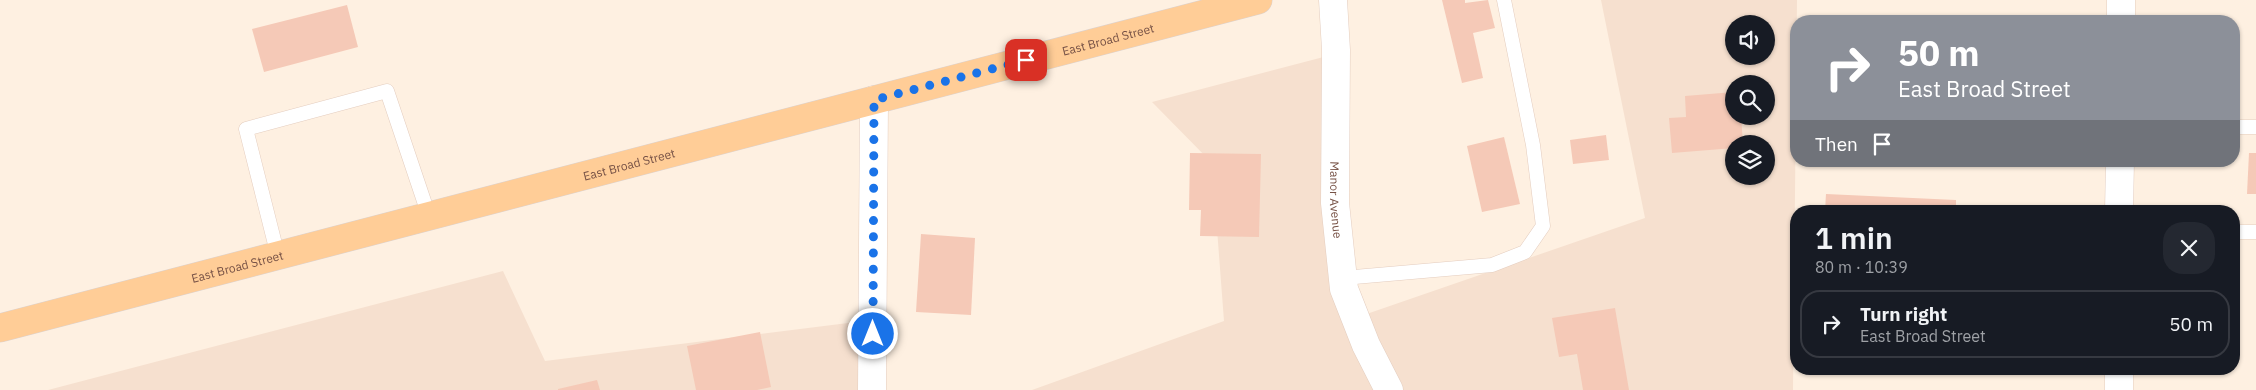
<!DOCTYPE html>
<meta charset="utf-8">
<style>
:root{--surface:#171b24;--page:#242831;--text:#f1f3f6;--muted:#9ea1a6;--line:#363941}
body{margin:0;font-family:"IBM Plex Sans",sans-serif;background:var(--page);color:var(--text);height:100vh;display:flex;flex-direction:column;font-size:19px;white-space:nowrap}
*{box-sizing:border-box;margin:0}
p{font-size:16px;color:var(--muted)}
.icon{flex:none;width:28px;height:28px;fill:none;stroke:currentColor;stroke-width:2;stroke-linecap:round;stroke-linejoin:round}
.map{position:relative;flex:1;overflow:hidden}
.sheet{position:absolute;left:1790px;top:205px;width:450px;height:170px;display:flex;flex-direction:column;background:var(--surface);border-radius:20px;box-shadow:0 1px 4px #0004}
.sheet>*{flex:none}
.hud{position:absolute;left:1790px;top:15px;width:450px;height:152px;border-radius:20px;box-shadow:0 1px 4px #0004;background:#8c9099;color:#fff;overflow:hidden}
.fabs{position:absolute;left:1725px;top:15px;display:grid;gap:10px}
.fabs a{display:grid;place-items:center;width:50px;height:50px;border-radius:50%;background:var(--surface);box-shadow:0 1px 4px #0004;font-size:25px}
.pin{position:absolute;display:grid;place-items:center;width:42px;height:42px;color:#fff;margin:-21px;border-radius:10px;box-shadow:0 2px 8px #0006}
.me{position:absolute;width:55px;margin:-28px;rotate:0deg;stroke-linejoin:round;filter:drop-shadow(0 0 4px #0008)}
.turn{display:flex;align-items:center;gap:18px;height:105px;padding:0 25px;font-size:22px}
.turn .icon{width:65px;height:65px;stroke-width:2.5}
.turn b{display:block;font-size:35px;line-height:42px}
.then{display:flex;align-items:center;height:48px;padding:0 25px;background:#0003;gap:10px;font-size:19px}
.round{display:grid;place-items:center;flex:none;width:52px;height:52px;border-radius:20px;background:var(--page)}
.summary{display:flex;align-items:center;justify-content:space-between;height:85px;padding:0 25px}
h1{font-size:30px;font-weight:600;line-height:38px}
ul{padding:0;list-style:none}
li{display:flex;align-items:center;gap:15px;height:68px;margin:0 10px 8px;padding:0 15px;border:2px solid var(--line);border-radius:20px}
li div{flex:1}
li b{display:block;font-size:19px}
li em{font-style:normal}
.map>svg:first-child{display:block}
</style>
<div class="map">
<svg width="2256" height="390" viewBox="0 0 2256 390">
<rect width="100%" height="100%" fill="#fef0e1"/>
<g fill="#f6e0cf" fill-rule="evenodd">
<path d="M1601,0H1797L1793,390H1032L1224,321L1212,163L1152,102L1335,54L1355,318L1645,218ZM1734,24H1766V56H1734ZM1734,84H1766V116H1734ZM1734,144H1766V176H1734Z"/>
<path d="M503,271L545,361L872,320L880,390H48Z"/>
</g>
<g fill="#f5c9b7">
<path d="M1442,0H1465V3L1488,0L1495,28L1473,33L1483,78L1462,83Z"/>
<path d="M347,5L358,47L264,72L252,29Z"/>
<path d="M1885,16L1900,21H1883Z"/>
<path d="M1734,92V116H1741L1743,144H1734V148L1672,153L1669,118L1686,117L1685,96Z"/>
<path d="M1606,135L1609,160L1573,164L1570,140Z"/>
<path d="M1504,137L1520,204L1482,212L1467,146Z"/>
<path d="M1190,153L1261,154L1259,237L1200,236L1201,210H1189Z"/>
<path d="M2249,153H2256V194H2247Z"/>
<path d="M1826,194L1956,200V211H1825Z"/>
<path d="M921,234L975,238L971,315L916,312Z"/>
<path d="M1615,308L1629,390H1583L1577,354L1559,357L1552,318Z"/>
<path d="M760,332L771,387L757,390H696L687,346Z"/>
<path d="M597,380L600,390H558V389Z"/>
</g>
<g fill="none" stroke-linecap="round" stroke-linejoin="round">
<g stroke="#e4cdbf" stroke-width="15">
<g id="service">
<path d="M2234,127H2256"/>
<path d="M2234,232H2256"/>
<path d="M278,256L246,129L387,91L429,216"/>
<path d="M1343,278L1492,265L1525,252L1543,226L1533,145L1504,0"/>
</g>
</g>
<g stroke="#e4cdbf" stroke-width="29">
<g id="minor">
<path id="s1" d="M1333,0L1336,50L1335,203L1344,289L1366,345L1389,390"/>
<path d="M872,390L874,100"/>
</g>
</g>
<g stroke="#e4cdbf" stroke-width="29">
<g id="tertiary">
<path d="M2121,21V0"/>
<path d="M2119,211L2120,161"/>
<path d="M2119,390V369"/>
</g>
</g>
<g stroke="#dcd2cf" stroke-width="29">
<g id="primary">
<path id="s2" d="M0,328L1258,0"/>
</g>
</g>
<use href="#service" stroke="#fff" stroke-width="14"/>
<use href="#minor" stroke="#fff" stroke-width="28"/>
<use href="#tertiary" stroke="#fff" stroke-width="28"/>
<use href="#primary" stroke="#ffcd97" stroke-width="28"/>
</g>
<g fill="none" stroke-linecap="round" stroke-linejoin="round">
<path stroke="#1a73e8" stroke-width="9" stroke-dasharray="0 16.2" d="M873,334L874,100L1026,60"/>
</g>
<g text-anchor="middle" dominant-baseline="central" stroke-width="4" stroke-linejoin="round" paint-order="stroke">
<g font-size="12" fill="#775246" stroke="#fff4e9">
<text stroke="none"><textPath href="#s2" startOffset="1145">East Broad Street</textPath></text>
<text stroke="none"><textPath href="#s2" startOffset="650">East Broad Street</textPath></text>
<text stroke="none"><textPath href="#s1" startOffset="200">Manor Avenue</textPath></text>
<text stroke="none"><textPath href="#s2" startOffset="245">East Broad Street</textPath></text>
</g>
</g>
</svg>
<div class="fabs">
<a><svg class="icon" aria-label="sound" viewBox="0 0 24 24"><path d="M4 9h4l5-4v14l-5-4H4zM17 9q2 3 0 6"/></svg></a>
<a><svg class="icon" aria-label="search" viewBox="0 0 24 24"><circle cx="10" cy="10" r="6"/><path d="M15 15l6 6"/></svg></a>
<a><svg class="icon" aria-label="layers" viewBox="0 0 24 24"><path d="M12 4l9 5-9 5-9-5zM3 14l9 5 9-5"/></svg></a>
</div>
<div class="pin" style="left:1026px;top:60px;background:#d93025"><svg class="icon" aria-label="arrive" viewBox="0 0 24 24"><path d="M6 21V4h12l-3 4 3 4H6"/></svg></div>
<svg class="me" style="left:873px;top:334px" viewBox="-20 -20 40 40"><circle r="17" fill="#1a73e8" stroke="#fff" stroke-width="3"/><path d="M0-11L8 9 0 5-8 9z" fill="#fff"/></svg>
<div class="hud">
<div class="turn"><svg class="icon" aria-label="right" viewBox="0 0 24 24"><path d="M7 20v-9h11M14 6l5 5-5 5"/></svg><div><b>50 m</b>East Broad Street</div></div>
<div class="then">Then<svg class="icon" aria-label="arrive" viewBox="0 0 24 24"><path d="M6 21V4h12l-3 4 3 4H6"/></svg></div>
</div>
<section class="sheet">
<div class="summary"><div><h1>1 min</h1><p>80 m · 10:39</p></div><a class="round"><svg class="icon" aria-label="close" viewBox="0 0 24 24"><path d="M6 6l12 12M18 6L6 18"/></svg></a></div>
<ul>
<li><svg class="icon" aria-label="right" viewBox="0 0 24 24"><path d="M7 20v-9h11M14 6l5 5-5 5"/></svg><div><b>Turn right</b><p>East Broad Street</p></div><em>50 m</em></li>
</ul>
</section>
</div>
